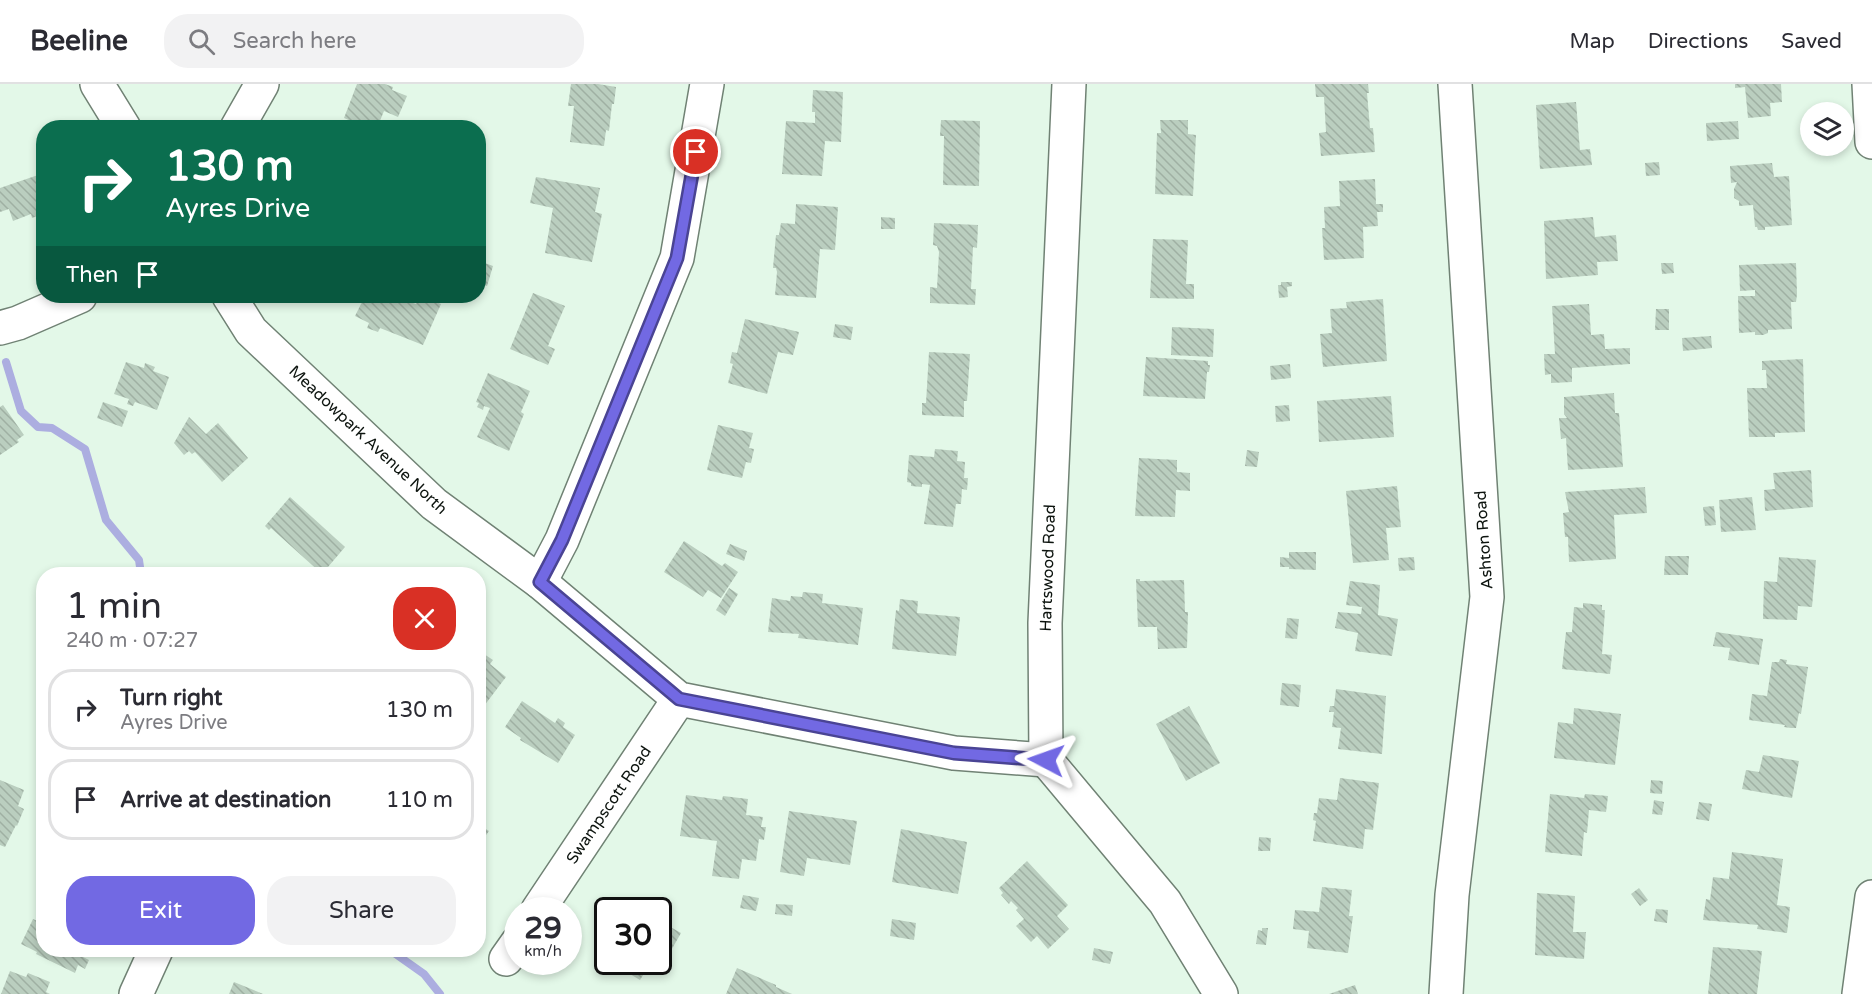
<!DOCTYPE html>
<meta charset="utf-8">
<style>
:root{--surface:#fff;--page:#f2f2f3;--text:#2b2b33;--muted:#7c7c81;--line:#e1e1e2;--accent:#7269e3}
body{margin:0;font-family:"Varela Round",sans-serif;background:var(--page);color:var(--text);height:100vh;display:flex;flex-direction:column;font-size:22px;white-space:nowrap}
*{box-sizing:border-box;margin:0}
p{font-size:20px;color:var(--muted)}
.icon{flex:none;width:33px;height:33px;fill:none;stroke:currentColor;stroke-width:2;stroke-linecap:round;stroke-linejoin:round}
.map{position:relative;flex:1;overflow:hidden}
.panel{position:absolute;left:36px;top:483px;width:450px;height:390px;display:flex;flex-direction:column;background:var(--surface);border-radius:24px;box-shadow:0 3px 9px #0003}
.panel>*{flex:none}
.top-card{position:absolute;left:36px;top:36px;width:450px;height:183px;border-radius:24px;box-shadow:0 3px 9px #0003;background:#0b6e4f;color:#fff;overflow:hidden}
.fabs{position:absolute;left:1800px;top:18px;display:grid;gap:12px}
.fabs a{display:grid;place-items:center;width:54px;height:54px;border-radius:50%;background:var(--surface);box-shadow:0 3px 9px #0003;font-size:30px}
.speed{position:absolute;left:504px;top:813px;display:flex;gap:12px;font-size:30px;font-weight:700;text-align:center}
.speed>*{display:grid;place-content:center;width:78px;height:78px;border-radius:50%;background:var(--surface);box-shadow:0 3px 9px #0003;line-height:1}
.speed small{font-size:15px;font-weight:400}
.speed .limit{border:3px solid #111;border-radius:9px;background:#fff;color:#111}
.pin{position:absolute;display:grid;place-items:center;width:51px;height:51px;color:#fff;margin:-26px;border:3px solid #fff;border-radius:50%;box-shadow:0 2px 6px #0007}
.me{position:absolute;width:66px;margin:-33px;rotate:274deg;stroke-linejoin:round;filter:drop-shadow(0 0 4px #0008)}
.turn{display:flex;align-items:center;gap:21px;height:126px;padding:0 30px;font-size:27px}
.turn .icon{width:78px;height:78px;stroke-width:2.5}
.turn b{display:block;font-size:42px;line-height:51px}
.then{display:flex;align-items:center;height:57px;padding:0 30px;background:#0003;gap:12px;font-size:22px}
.round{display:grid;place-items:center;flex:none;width:63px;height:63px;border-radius:24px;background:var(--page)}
.head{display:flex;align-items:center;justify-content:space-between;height:102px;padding:0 30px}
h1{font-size:36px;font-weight:600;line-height:45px}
.action{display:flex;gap:12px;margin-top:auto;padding:12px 30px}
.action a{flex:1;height:69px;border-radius:24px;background:var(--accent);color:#fff;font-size:24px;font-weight:600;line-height:69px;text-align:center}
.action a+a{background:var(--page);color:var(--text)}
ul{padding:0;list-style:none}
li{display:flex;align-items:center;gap:18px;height:81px;margin:0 12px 9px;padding:0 18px;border:3px solid var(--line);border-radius:24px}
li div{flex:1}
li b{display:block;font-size:22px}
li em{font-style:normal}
header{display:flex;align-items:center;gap:36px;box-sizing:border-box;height:84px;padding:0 30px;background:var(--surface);border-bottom:2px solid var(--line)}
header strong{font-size:28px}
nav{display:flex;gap:33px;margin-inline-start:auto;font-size:21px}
.search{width:420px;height:54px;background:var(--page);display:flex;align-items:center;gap:15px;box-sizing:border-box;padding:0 21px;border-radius:24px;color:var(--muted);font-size:22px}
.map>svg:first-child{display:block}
</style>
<header>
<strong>Beeline</strong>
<div class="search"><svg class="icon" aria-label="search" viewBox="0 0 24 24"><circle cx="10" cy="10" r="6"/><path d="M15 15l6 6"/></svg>Search here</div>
<nav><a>Map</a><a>Directions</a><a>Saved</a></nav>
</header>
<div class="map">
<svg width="1872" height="910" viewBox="0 0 1872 910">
<defs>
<pattern id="building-back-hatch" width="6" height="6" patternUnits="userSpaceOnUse" patternTransform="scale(1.5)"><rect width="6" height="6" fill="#bacebf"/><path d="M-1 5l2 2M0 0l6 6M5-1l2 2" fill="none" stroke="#9fb0a3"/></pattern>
</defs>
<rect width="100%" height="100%" fill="#e3f8e8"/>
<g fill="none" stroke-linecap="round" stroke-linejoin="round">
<g stroke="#acaee0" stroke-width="8">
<path d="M6,278L21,327L38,343L52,344L85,365L106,436L139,476L141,490"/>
<path d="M390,866L424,890L440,910"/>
</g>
</g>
<g fill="url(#building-back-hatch)">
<path d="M357,0H385L393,3L392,6L407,12L398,33L384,27L377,44H367L344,34Z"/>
<path d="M571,0H598L616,3L614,20H612L609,47L606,46L604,62L570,58L574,22H568Z"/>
<path d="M1315,0H1368L1369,9H1367L1370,44H1373L1375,68L1321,72L1319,49L1326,48L1324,13H1316Z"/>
<path d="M1735,0H1781L1782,18L1770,19L1771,32L1748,34L1745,3L1735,4Z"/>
<path d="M813,6L843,8L841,58L825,57L822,92L782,90L786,37L815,39V28H812Z"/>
<path d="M1576,18L1580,66L1590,65L1592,81L1540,85L1536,21Z"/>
<path d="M941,36L980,37L979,102L943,101L944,52H940Z"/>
<path d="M1160,36H1188V50L1196,51L1193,112L1155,110L1157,49H1161Z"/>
<path d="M1738,37L1739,55L1707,57L1706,39Z"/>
<path d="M1659,78L1660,91L1646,92L1645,79Z"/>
<path d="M1772,79L1774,93L1789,92L1792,141L1765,143V146H1758L1757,143H1755L1753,121L1739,122V117L1734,114V105L1737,98L1731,99L1730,82Z"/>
<path d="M44,89L43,130L32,134L31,130L13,137L9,125L0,128V104Z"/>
<path d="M536,93L600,104L595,128L602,130L592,178L545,169L553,124L530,119Z"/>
<path d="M1375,95L1376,120H1383V128H1377L1378,142L1363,143L1364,174L1324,176L1322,144H1325L1324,123L1340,122L1339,97Z"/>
<path d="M796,120L838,123L835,166L820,165L816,214L775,211L777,188L776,184H773L776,151H779L781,139L795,140Z"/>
<path d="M881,133L895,134V145H881Z"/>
<path d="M1593,133L1595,153L1616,151L1618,177L1597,178L1598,191L1546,195L1544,137Z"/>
<path d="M934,139L978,141L977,164L973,163L971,205H976L975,221L930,219V203L937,204L939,168L937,162L933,161Z"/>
<path d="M1153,155L1188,156L1186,200H1194V215L1150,214Z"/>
<path d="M482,178L493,182L487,202L478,200V189Z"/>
<path d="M1661,179H1673L1674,189L1662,190Z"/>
<path d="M1796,179L1797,210L1796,218H1791L1792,245L1768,246V249L1763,251H1755V248L1739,249L1738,212H1755V206L1740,207L1739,181Z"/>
<path d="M1281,198H1292V202L1287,203L1288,213L1279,214L1278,201H1281Z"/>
<path d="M533,209L565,222L548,262L555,265L548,281L510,265Z"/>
<path d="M365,212H392L416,220L420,212H423L441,220L423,261L380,244L378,248L367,244L369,239L355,232Z"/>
<path d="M1383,215L1387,277L1323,283L1320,250L1332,249L1330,225L1347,224L1346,218Z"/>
<path d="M1589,220L1591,251L1604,250L1605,265L1630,264V280L1572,284V298L1551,299V290L1545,291L1544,270H1555L1552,222Z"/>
<path d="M1656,225H1669V246H1655Z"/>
<path d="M745,235L799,248L793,271L778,268L767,310L728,299L733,280L730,279L732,268L737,269Z"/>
<path d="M835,240L853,243L851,256L833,253Z"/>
<path d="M1172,243L1214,245L1213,273L1171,271Z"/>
<path d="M1711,252L1712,264L1683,267L1682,254Z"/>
<path d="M929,268L970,270L967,317H964V333L922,331V319H926Z"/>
<path d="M1146,273L1208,277V281H1210L1209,288H1207L1205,315L1143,312Z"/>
<path d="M1803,275L1805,348L1775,349V353H1749L1747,304H1767L1766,286H1762V277Z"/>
<path d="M126,278L144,284L145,279L155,283L153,287L169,293L157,326L135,318L133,322L127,320L129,315L114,310Z"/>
<path d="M1290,280L1291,294L1271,296L1270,282Z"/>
<path d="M488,289L530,307L521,328L524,330L509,367L477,353L490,324L484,322L483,326L477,323L479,319L476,318Z"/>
<path d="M1614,309L1615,329H1619L1623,383L1568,386L1566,354L1561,355L1559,334H1567L1564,330V313Z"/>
<path d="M1391,312L1394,353L1319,358L1317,317Z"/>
<path d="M103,318L128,327L122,343L97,334Z"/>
<path d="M3,321L24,351L17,356L19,358L0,371V323Z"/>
<path d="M1289,321L1290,337L1276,338L1275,322Z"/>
<path d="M189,333L206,350L218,339L248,374L222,398L195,368L192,370L189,367L184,371L174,359Z"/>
<path d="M718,341L753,349L749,364L754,365L751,379L746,378L742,394L707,386Z"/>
<path d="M935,365L958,367L957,377L965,378L964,394H968L967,406L962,405L961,420H956L953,443L924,440L930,401L922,400V403L911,402V399L907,398L909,371L934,373Z"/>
<path d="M1247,366L1259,368L1257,383L1245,382Z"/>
<path d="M1139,374L1177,376V388L1190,389V407L1176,406L1175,433L1135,432Z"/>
<path d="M1811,386L1813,423L1765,427L1764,406L1775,405L1773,389Z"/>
<path d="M1397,402L1401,443L1386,444L1389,476L1353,479L1346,407Z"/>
<path d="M1645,403L1647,429L1614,431L1616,475L1569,478L1568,453H1565L1563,429L1569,428L1565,408Z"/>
<path d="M290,413L345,463L322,490L271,444L269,446L265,442Z"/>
<path d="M1752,413L1756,446L1721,448L1719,416Z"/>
<path d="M1714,422L1716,441L1705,442L1703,423Z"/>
<path d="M684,457L722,482L725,479L738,488L721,514L708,506L703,513L664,488Z"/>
<path d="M730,460L747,467L744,477L726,470Z"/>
<path d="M1289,468H1316V486L1289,485V483H1280V473L1289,474Z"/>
<path d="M1665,472H1689L1688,491H1664Z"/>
<path d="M1414,473L1415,486L1399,487L1398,474Z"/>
<path d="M1779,473L1816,476L1812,523L1798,522L1797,536L1763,535L1764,497L1777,498Z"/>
<path d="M1136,495H1140V497L1184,496L1185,528H1188L1187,564L1158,565L1157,543H1138Z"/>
<path d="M1350,497L1380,501L1378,531L1398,535L1392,572L1355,567L1358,549L1335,544L1338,528L1361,530L1362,523L1346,521Z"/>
<path d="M729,504L738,510L725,532L716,526Z"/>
<path d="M803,508L823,510L822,519L863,524L858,561L798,554L799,550L768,548L772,514L790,517L791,512L802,513Z"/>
<path d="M900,515L918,517L917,529L960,533L956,572L892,565L896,526L899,527Z"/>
<path d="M1583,519L1602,521V526H1605L1602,570L1612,571L1610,590L1562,585L1566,548H1572L1574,523L1583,524Z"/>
<path d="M1287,534L1299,535L1297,555L1285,554Z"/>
<path d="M1716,548L1763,555L1759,581L1728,576L1730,564L1713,562Z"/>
<path d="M484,570L493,576L490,580L506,593L484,622L478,618V572L481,573Z"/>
<path d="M1780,575L1787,576L1786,580L1808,583L1801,630L1799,629L1796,644H1791L1784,643L1785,641L1749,636L1752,610L1767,612L1772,578H1779Z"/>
<path d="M1282,599L1301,601L1299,623L1280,621Z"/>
<path d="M1336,605L1386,612L1382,670L1338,665L1341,644L1332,643L1334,628H1329L1330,622H1334Z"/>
<path d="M522,617L555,639L558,634L565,639L563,643L575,651L558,679L520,656L521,654L505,643Z"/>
<path d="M1189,622L1220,679L1186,697L1156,640Z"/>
<path d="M1574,624L1621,630L1615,681L1554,674L1558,638L1573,640Z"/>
<path d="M1763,671L1799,677L1792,714L1742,705L1746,686L1759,688Z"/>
<path d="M1340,694L1379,699L1373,746L1365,745L1363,765L1313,757L1316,737L1313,736L1314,729H1317L1319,714L1337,716Z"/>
<path d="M0,696L24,706L18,722L24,725L17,742L16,741L5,763L0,761Z"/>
<path d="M1651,696L1663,697L1662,710L1650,709Z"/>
<path d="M1550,710L1584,714L1585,710L1608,712L1606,728L1589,726L1587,749L1584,748L1582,772L1545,768Z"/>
<path d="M686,711L722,716L723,712L748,715L746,731L763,733L761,743H766L764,756L759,755L756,777L742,775L739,795L712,792L717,757L680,752Z"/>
<path d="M1654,716L1664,718L1662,731L1652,730Z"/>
<path d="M1699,718L1712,720L1709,737L1696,735Z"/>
<path d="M789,727L857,737L850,781L807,774L804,792L780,788Z"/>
<path d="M478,740L489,747L478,762Z"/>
<path d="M901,745L967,758L958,810L892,798Z"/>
<path d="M1259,753L1271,754L1270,767H1258Z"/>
<path d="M1732,768L1783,775L1777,821L1790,823L1787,849L1757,845L1758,841L1703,836L1706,815L1710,816L1713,793L1729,795Z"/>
<path d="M1027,777L1068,821L1057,832L1069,845L1048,865L1037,852L1031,858L1016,842L1024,835L1016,826L1018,824L1011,817L1009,820L1001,811L1003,809L999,804Z"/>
<path d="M1322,803L1352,806L1349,832H1353L1348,869L1307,864L1309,847L1293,845L1295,826L1319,828Z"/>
<path d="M1639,804L1648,816L1640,822L1631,810Z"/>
<path d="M1537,809L1575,812L1573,848H1586L1584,875L1535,871Z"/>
<path d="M743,811L759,814L756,827L740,824Z"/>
<path d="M776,820L793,821L792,832L775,830Z"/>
<path d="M1656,825L1668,826L1667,839L1654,837Z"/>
<path d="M33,835L44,840V866H79L77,870L89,876L85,885L78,881L75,889L36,870L37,868L21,860Z"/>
<path d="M892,835L916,839L914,856L890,852Z"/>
<path d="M658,836L681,849L669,870L658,864Z"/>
<path d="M1262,844H1268L1266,861L1256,860L1258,846L1262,847Z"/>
<path d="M1713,863L1762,867L1757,910H1708Z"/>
<path d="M1094,864L1113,868L1110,880L1092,876Z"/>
<path d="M610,878H651L640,896Z"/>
<path d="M737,884L776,901V903L792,910H726Z"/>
<path d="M10,887L26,893L28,889L50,898L46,908L50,910H1Z"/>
<path d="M234,898L263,910H229Z"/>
<path d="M1355,901L1358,910H1329Z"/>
</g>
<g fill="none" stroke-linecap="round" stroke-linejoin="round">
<g stroke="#708274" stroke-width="36">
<g id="street">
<path d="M97,0L124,44"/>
<path d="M1069,0L1045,539L1046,676L1165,818L1221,910"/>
<path d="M1869,0L1872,58"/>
<path d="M237,44L262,0"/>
<path d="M229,212L251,247L434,420L540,498L679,615L954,669L1046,676"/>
<path d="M0,244L18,239L80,212"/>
<path d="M540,498L562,456L677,174L707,0"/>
<path d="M538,826L679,615"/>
<path d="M506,875L518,858"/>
<path d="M136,910L156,866"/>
<path d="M1446,910L1452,811L1487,513L1455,0"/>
<path d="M1859,910L1872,813"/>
</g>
</g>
<use href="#street" stroke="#fff" stroke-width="33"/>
</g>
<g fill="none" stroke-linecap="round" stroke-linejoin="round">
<g stroke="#4a4494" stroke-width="15">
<path id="route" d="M696,68L677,174L562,456L540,498L679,615L954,669L1046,676"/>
</g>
<use href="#route" stroke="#7269e3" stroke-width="10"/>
</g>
<g text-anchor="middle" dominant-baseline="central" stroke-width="4.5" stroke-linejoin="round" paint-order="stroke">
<g font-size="16" fill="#0d140f" stroke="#fff">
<text transform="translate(368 356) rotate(43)">Meadowpark Avenue North</text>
<text transform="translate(1484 456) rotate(-94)">Ashton Road</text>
<text transform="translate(1048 484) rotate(-88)">Hartswood Road</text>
<text transform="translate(609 721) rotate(-56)">Swampscott Road</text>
</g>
</g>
</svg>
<div class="fabs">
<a><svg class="icon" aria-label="layers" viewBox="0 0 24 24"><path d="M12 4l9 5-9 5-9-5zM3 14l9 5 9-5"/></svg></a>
</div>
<div class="speed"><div>29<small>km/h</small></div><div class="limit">30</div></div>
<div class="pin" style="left:696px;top:68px;background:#d93025"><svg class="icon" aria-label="arrive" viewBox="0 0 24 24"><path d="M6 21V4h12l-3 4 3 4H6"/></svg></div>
<svg class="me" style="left:1046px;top:676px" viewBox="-20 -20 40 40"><path d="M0-17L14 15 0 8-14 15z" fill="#7269e3" stroke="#fff" stroke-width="4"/></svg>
<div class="top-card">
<div class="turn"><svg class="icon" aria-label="right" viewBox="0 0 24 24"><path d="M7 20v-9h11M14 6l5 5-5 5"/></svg><div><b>130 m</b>Ayres Drive</div></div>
<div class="then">Then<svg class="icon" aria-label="arrive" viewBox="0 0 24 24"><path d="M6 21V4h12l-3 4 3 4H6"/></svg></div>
</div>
<section class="panel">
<div class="head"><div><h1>1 min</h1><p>240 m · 07:27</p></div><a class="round" style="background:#d93025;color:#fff"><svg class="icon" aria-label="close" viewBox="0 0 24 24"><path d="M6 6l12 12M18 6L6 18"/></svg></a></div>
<ul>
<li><svg class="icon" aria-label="right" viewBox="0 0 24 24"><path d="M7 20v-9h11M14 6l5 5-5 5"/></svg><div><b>Turn right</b><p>Ayres Drive</p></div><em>130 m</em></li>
<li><svg class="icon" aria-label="arrive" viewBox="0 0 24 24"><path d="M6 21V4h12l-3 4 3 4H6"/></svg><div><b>Arrive at destination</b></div><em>110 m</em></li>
</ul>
<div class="action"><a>Exit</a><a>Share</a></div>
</section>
</div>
